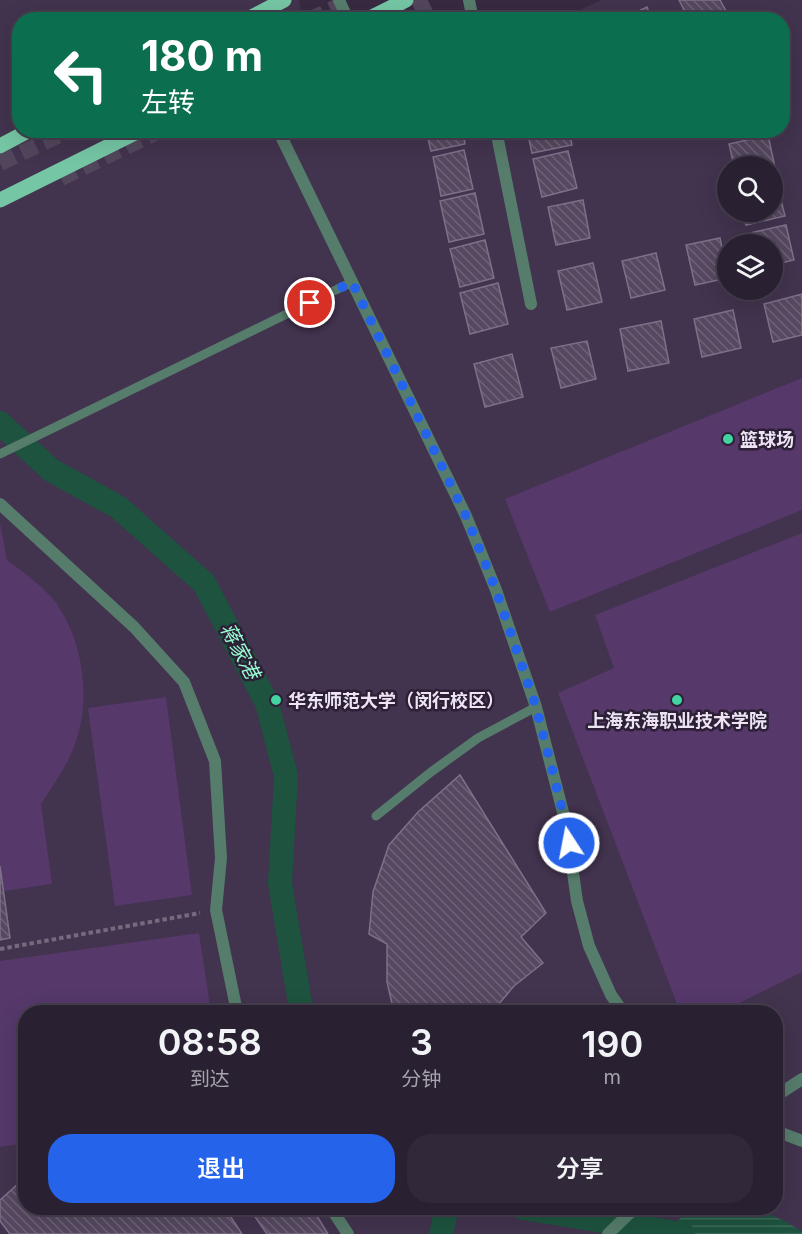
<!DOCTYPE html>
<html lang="zh">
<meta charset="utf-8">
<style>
:root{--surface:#292031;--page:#312839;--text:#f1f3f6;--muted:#a5a3ab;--line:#453e4d;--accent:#2563eb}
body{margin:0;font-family:Inter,"Noto Sans SC",sans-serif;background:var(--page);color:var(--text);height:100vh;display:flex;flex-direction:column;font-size:22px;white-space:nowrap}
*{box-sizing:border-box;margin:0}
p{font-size:20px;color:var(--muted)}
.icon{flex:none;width:33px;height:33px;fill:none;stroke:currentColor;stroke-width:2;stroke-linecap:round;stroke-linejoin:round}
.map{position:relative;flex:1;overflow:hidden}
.side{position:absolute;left:18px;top:1005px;width:765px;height:210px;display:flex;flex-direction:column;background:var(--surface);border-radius:24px;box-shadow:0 6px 24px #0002,0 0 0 2px var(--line)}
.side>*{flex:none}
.guide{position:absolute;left:12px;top:12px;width:778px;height:126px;border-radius:24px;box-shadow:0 6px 24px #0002,0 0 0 2px var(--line);background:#0b6e4f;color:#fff;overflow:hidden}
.buttons{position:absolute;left:717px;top:156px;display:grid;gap:12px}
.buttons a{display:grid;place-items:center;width:66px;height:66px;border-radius:50%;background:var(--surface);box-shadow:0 6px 24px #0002,0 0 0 2px var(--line);font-size:30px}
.pin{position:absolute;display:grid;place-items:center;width:51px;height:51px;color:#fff;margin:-26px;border:3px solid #fff;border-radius:50%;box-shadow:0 2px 6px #0007}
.me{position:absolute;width:66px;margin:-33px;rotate:349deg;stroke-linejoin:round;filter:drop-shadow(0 0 4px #0008)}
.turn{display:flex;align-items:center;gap:21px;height:126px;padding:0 30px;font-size:27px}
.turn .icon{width:78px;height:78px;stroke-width:2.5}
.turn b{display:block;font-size:42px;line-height:51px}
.eta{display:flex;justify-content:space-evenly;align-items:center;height:102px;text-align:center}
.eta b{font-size:36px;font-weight:600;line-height:42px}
.cta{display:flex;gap:12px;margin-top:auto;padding:12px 30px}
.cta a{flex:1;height:69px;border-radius:24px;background:var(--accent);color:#fff;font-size:24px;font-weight:600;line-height:69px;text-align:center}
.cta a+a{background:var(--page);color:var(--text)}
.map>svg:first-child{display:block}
</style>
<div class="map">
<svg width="802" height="1234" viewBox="0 0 802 1234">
<defs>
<pattern id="water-rules" width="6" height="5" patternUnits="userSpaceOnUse" patternTransform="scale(1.5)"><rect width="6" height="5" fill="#1d533f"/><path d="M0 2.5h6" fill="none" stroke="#3e6c5b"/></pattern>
<pattern id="building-back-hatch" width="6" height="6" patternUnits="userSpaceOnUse" patternTransform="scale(1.5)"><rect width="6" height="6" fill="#554860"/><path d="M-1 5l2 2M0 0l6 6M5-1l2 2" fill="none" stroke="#6e6277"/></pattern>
</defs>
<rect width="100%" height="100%" fill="#372a41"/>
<path fill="#42334e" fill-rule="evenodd" d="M0,0H299L302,19L20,20V130H321L322,135L332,130H783V20L561,19L601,0H802V1234H0ZM728,166H772V212H728ZM728,244H772V290H728ZM26,1012H776V1208H26Z"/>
<g fill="#56386b">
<path d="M802,378V510L550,612L505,499Z"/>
<path d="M0,523L7,560C23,572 40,584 53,599C83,637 92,699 75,744C68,765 53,785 41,804L52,884L4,891L0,866Z"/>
<path d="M802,533V972L721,1012H680L558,693L614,668L595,615Z"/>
<path d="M166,697L192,895L115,906L88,708Z"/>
<path d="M199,933L211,1012H26L25,1143L0,1147V961Z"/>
</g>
<path fill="url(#water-rules)" d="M691,1208C738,1207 762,1204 802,1232V1234H664Z"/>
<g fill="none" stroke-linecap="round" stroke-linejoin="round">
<g stroke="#1d533f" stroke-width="24">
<path d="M0,423L51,470L118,507L204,583L267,703L286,776L280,883L300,1003L304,1012"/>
<path d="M523,1208L683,1234"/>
<path d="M441,1234L447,1208"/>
</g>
</g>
<g fill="url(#building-back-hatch)" stroke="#7e7089" stroke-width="1.5">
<path d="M679,0H720L726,11L709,20H689Z"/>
<path d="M647,7L652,20H620Z"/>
<path d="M426,130H463L465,144L431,151Z"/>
<path d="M527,130H569L572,145L532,153Z"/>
<path d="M726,130H752L728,136Z"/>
<path d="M768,135L776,172L772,173V166H734L729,144Z"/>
<path d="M464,150L473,189L441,196L433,157Z"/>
<path d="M568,151L577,188L542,197L533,159Z"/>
<path d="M772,180H776L785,216L746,225L742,212H772Z"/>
<path d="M475,193L484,234L449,242L440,201Z"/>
<path d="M583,200L590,238L556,245L548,207Z"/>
<path d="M786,225L794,260L772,265V244H753L750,233Z"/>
<path d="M720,238L728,278L695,285L686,245Z"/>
<path d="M485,240L494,278L460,287L450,249Z"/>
<path d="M656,253L665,290L631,298L622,261Z"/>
<path d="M593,263L602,302L567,310L558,271Z"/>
<path d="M498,283L508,324L470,334L460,293Z"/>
<path d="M802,294V335L773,342L764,304Z"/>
<path d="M733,310L741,348L702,357L694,319Z"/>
<path d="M661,321L669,363L628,371L620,329Z"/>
<path d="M587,341L596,379L561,388L551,348Z"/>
<path d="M512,354L523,397L485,407L474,364Z"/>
<path d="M460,775L546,913L521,937L543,963L514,986L492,1012H394L387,982V944L369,934L373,892L389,845L418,812Z"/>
<path d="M0,866L10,938L0,940Z"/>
<path d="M26,1177V1208H225L242,1234H10L0,1221V1200Z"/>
<path d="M249,1208H312L328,1234H267Z"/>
</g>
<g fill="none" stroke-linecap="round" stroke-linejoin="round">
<g stroke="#52465c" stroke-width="16" stroke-dasharray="16 8" stroke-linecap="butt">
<path d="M309,20L352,0"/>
<path d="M393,20L433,0"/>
<path d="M0,163L70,130"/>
<path d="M61,178L161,130"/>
</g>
<path stroke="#756a7e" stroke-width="4" stroke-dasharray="4.5 3" stroke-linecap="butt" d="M0,949L200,913"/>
<g stroke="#567c6b" stroke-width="9">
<path d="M0,454L352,282"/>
<path d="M376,816L431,772L478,738L536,707"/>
</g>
<g stroke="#567c6b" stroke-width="12">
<path d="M469,0L473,20"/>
<path d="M278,130L466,516L496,590L536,707L566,824L577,901L589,946L611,995L623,1012"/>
<path d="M496,130L531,304"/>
<path d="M0,504L134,627L184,682L215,761L221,858L216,910L237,1012"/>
<path d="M776,1096L802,1079"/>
<path d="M776,1131L802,1141"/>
<path d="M331,1208L348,1234"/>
<path d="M608,1234L635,1208"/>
</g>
<path stroke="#567c6b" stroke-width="12" d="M339,0L348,20"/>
<g stroke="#75c6a4" stroke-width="15">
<path d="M246,20L284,0"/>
<path d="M366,20L406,0"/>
<path d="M0,146L30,130"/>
<path d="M0,200L141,130"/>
</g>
</g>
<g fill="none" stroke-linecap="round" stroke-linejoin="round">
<path stroke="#2563eb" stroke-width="10" stroke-dasharray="0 18" d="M310,303L352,282L466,516L496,590L536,707L566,824L569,843"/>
</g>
<g fill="#42d4a0" stroke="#2d2036" stroke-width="2">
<circle cx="728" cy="439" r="6"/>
<circle cx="276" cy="700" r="6"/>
<circle cx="677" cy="700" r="6"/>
</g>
<g text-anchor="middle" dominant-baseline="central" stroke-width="5" stroke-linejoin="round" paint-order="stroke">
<g font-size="18" font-weight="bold" fill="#ece4f3" stroke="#2d2036" text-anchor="start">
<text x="740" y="439">篮球场</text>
<text x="288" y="700">华东师范大学（闵行校区）</text>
<text x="677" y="720" text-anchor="middle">上海东海职业技术学院</text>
</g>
<g font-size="20" font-style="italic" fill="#97fcd1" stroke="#2d2036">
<text transform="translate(240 651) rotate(62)">蒋家港</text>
</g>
</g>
</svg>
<div class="buttons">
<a><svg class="icon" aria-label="search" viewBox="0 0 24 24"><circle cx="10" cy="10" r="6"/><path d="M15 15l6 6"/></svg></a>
<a><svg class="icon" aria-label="layers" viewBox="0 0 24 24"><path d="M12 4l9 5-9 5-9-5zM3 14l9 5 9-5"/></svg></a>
</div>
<div class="pin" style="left:310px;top:303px;background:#d93025"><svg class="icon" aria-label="arrive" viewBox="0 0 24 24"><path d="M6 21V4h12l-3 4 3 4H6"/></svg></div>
<svg class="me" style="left:569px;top:843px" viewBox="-20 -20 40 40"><circle r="17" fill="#2563eb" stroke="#fff" stroke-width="3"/><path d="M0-11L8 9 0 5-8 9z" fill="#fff"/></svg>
<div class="guide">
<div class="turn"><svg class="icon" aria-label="left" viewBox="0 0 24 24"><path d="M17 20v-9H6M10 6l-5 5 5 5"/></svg><div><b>180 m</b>左转</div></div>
</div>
<section class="side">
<div class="eta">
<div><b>08:58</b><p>到达</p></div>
<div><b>3</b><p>分钟</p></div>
<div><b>190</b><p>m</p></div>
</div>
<div class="cta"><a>退出</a><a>分享</a></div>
</section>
</div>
